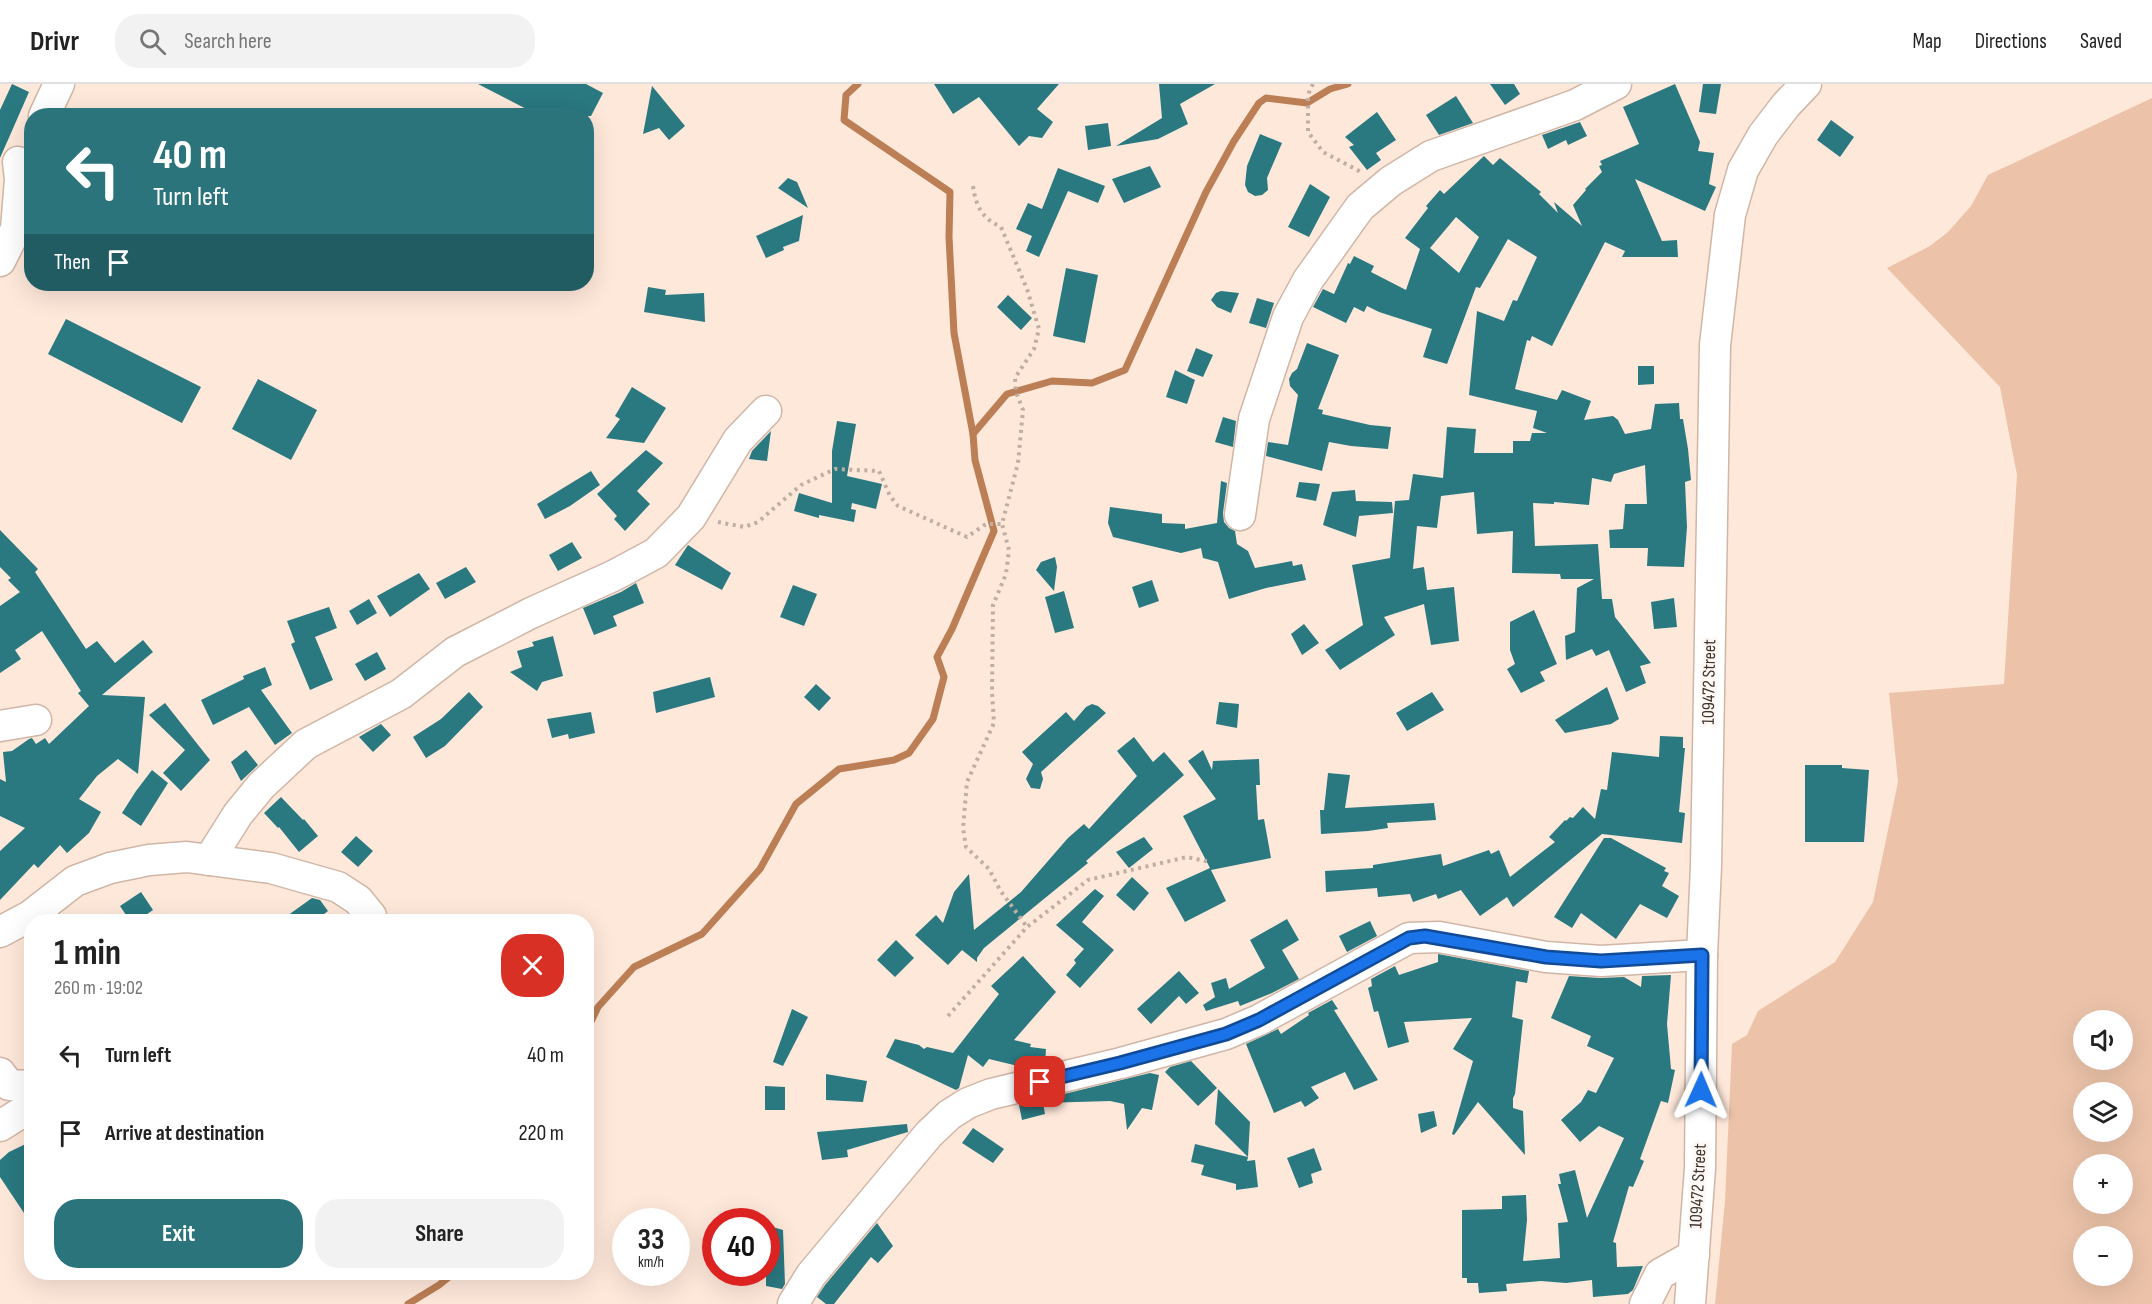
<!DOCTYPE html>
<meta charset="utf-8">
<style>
:root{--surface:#fff;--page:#f2f2f2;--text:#222;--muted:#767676;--line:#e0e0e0;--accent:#2b747c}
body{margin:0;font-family:"Sofia Sans Condensed",sans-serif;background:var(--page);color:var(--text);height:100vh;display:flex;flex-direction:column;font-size:22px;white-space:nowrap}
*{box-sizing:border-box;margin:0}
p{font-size:20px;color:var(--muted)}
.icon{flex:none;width:33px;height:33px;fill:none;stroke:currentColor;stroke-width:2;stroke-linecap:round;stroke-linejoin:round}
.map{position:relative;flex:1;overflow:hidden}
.side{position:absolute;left:24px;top:830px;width:570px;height:366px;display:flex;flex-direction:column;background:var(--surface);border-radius:24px;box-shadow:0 6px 24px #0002}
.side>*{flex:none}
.hud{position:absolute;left:24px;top:24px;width:570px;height:183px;border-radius:24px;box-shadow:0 6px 24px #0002;background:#2b747c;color:#fff;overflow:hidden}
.tools{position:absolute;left:2073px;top:926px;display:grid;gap:12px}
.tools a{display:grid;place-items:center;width:60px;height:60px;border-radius:50%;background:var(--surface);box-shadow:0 6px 24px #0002;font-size:30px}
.speed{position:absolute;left:612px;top:1124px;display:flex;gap:12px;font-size:30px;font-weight:700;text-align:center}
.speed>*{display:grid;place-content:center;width:78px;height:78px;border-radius:50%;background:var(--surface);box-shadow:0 6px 24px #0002;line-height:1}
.speed small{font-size:15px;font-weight:400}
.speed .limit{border:9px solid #d22;background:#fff;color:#111}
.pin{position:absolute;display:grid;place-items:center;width:51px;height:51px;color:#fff;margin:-26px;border-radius:12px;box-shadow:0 3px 9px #0006}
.me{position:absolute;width:66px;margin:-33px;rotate:1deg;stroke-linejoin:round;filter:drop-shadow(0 0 4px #0008)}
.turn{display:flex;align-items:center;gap:21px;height:126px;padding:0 30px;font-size:27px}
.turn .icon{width:78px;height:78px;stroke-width:2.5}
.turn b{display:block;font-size:42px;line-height:51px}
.then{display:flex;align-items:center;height:57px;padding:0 30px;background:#0003;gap:12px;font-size:22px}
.round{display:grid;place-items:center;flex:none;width:63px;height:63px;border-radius:24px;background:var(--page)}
.overview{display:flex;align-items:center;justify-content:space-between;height:102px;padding:0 30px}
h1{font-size:36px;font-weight:700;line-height:45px}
.action{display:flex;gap:12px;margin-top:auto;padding:12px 30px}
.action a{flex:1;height:69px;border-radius:24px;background:var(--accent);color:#fff;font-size:24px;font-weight:700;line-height:69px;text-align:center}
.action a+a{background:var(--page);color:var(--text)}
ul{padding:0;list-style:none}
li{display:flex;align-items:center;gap:18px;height:78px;padding:0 30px}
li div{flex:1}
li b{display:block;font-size:22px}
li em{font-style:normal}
header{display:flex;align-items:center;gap:36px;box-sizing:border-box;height:84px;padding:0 30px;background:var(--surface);border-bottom:2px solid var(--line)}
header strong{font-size:28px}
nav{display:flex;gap:33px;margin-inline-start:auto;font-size:21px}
.search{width:420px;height:54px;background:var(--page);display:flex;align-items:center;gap:15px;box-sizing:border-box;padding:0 21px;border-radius:24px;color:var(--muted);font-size:22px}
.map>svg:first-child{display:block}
</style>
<header>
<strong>Drivr</strong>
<div class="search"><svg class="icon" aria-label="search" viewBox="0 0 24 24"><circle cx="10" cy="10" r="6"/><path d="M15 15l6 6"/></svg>Search here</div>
<nav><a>Map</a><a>Directions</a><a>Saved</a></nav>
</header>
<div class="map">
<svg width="2152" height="1220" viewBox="0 0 2152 1220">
<rect width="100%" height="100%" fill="#fee8da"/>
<path fill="#ecc3a9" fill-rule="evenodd" d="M2152,14V1220H1715L1725,1117L1732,960L1747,951L1758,927L1835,878L1873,818L1898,698L1889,609L2004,600L2017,391L2000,303L1887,184L1930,162L1948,148L1971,122L1988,91ZM2084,936H2122V975H2084ZM2084,1008H2122V1047H2084ZM2084,1080H2122V1119H2084ZM2084,1152H2122V1191H2084Z"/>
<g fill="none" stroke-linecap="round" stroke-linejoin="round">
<g stroke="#bb7e55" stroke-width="7">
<path d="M858,0L846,11L844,36L950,108L949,153L954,249L973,350"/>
<path d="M586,948L598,923L634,883L702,850L760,785L796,720L839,685L894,676L909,669L933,635L944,593L937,573L952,545L994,447L975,376L973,350L1007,310L1052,297L1092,299L1125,286L1206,108L1234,57L1259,19L1266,14L1307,19L1330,5L1348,0"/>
<path d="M408,1220L439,1201L455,1188"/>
</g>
</g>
<g fill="#2a7880" fill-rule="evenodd">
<path d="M12,0L29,8L0,74V26Z"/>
<path d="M478,0H586L603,9L591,32H540Z"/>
<path d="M934,0H1059L1037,25L1053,38L1042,54L1029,52L1019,62L979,13L953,30Z"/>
<path d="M1159,0H1215L1180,20L1188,40L1158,55L1116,62L1162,34Z"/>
<path d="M1490,0H1514L1520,10L1505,21Z"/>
<path d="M1675,0L1700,58L1698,67L1714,69L1709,100L1716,103L1705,127L1635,95L1662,157L1677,156L1678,173H1622L1625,167L1605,158L1552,262L1532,252L1530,257L1527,256L1515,305L1557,316L1562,306L1591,317L1584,336L1613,332L1618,336L1625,350L1651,345L1655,320L1679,319L1680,335H1683L1688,365L1691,396L1685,398L1687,443L1684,483L1647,482L1648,464H1610L1609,446L1623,445L1625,420H1647L1645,381L1614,390L1611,398L1592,394L1589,421L1554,418V420L1533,419L1535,462L1598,460L1602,515H1612L1615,533L1651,579L1640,582L1646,599L1626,608L1609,566L1596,572L1592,565L1566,576L1565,552L1575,548L1577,504L1594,495H1561L1560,490L1512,489L1513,447L1477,450L1474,408L1441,412L1437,444L1417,442L1413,485L1424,483L1427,506L1454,503L1459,557L1431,561L1424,520L1384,533L1395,551L1340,586L1325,566L1363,541L1352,481L1390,474L1395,417L1409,416L1413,390L1443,394L1447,343L1476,345L1474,369H1513V357H1530L1532,349H1547L1533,344L1537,327L1469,311L1477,227L1504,237L1513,216L1517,217L1537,173L1508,155L1480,204L1476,203L1447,280L1423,273L1432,245L1379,228L1367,222L1364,228L1354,223L1346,239L1313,223L1323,205L1334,210L1348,179L1350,180L1354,172L1374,182L1371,188L1406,206L1420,165L1405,154L1428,124L1426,122L1440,106L1444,110L1484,72L1493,81L1500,74L1541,108L1539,110L1558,129L1554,118L1582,142L1573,121L1586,106L1585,105L1602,88L1599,82L1602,81L1600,77L1639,60L1623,23ZM1456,133L1479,153L1459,189L1430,164Z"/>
<path d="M1703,0H1721L1716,30L1699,28Z"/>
<path d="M652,2L685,42L669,56L659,44L643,50Z"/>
<path d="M1456,12L1473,39L1439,51L1426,31Z"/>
<path d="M1377,28L1396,56L1376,69L1381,76L1367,86L1349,63L1354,61L1345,53Z"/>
<path d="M1831,36L1854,53L1840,73L1817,56Z"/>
<path d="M1580,38L1587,52L1568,61L1566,56L1548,65L1542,51Z"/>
<path d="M1108,39L1111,62L1088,66L1085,42Z"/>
<path d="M1260,50L1282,59L1267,94L1268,106L1262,111L1255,112L1248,108L1245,101L1247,82Z"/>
<path d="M1150,82L1161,103L1124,119L1112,95Z"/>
<path d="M1058,84L1105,102L1098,119L1068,107L1039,173L1026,167L1032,152L1016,145L1028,119L1042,125Z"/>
<path d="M788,94L797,98L808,124L778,104Z"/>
<path d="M1310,100L1330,113L1309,153L1288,143Z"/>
<path d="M803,131L799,157L783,163L784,166L766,174L756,152Z"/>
<path d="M1066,184L1098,191L1085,259L1053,252Z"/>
<path d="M648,203L666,206L665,211L704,209L705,238L644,228Z"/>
<path d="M1221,207L1239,209L1231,229L1217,223L1211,216L1216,209Z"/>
<path d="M1008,211L1032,234L1021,246L997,223Z"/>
<path d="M1257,214L1274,219L1266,244L1249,239Z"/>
<path d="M66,235L201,303L182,339L48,270Z"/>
<path d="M1307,259L1339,271L1318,325L1323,326L1322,330L1370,341L1391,343L1388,365L1351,362L1329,358L1322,387L1266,372L1268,358L1288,361L1298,311L1290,302L1289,295L1292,289L1297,285Z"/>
<path d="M1196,264L1213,271L1203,293L1187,287Z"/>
<path d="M1638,282H1654V300L1638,301Z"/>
<path d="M1175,286L1195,296L1187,320L1166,313Z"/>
<path d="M258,295L317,326L291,376L232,345Z"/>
<path d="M632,303L666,324L644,359L606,354L620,335L615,332Z"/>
<path d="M1223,333L1236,337L1233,363L1215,358Z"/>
<path d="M837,337L856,340L847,392L882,400L876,425L852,419L851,425L856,426L854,438L819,431V434L794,427L799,409L832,419V367Z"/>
<path d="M771,347L767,377L749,375L752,367Z"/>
<path d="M646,366L663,379L637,407L650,420L625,447L614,435L617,432L597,410Z"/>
<path d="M591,387L600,401L570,422L545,435L537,420Z"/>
<path d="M1221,397L1227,399L1223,429L1224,438L1229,444L1235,447L1237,460L1248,467L1255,484L1292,477L1293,482L1302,480L1306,496L1266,504L1229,515L1218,478L1203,474L1201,464L1181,469L1113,453L1108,439L1110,423L1162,430V439L1185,440V445L1217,439Z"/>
<path d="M1299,398L1320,400L1316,417L1296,413Z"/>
<path d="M1355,406L1356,417L1392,418L1393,429L1359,432L1356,453L1323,441L1332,408Z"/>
<path d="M0,446L38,485L35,488L86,565L97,557L115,579L143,556L153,568L102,611L145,613L138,690L118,675L97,692L79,715L101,728L89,749L67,769L60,761L38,784L34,780L0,816V767L25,744L0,732V695L6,698L3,668L12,667L29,655L32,654L36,660L45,654L49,660L89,622L78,609L81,607L42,547L15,566L21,575L0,589V522L20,508L8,496L11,494L0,483Z"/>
<path d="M572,458L582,474L558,487L549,471Z"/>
<path d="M688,461L731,489L722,506L675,481Z"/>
<path d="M1055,473L1057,483L1054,507L1036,486L1041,478Z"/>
<path d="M466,483L476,498L445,515L436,499Z"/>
<path d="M419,489L430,505L390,533L377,512Z"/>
<path d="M1152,496L1159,517L1139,524L1132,503Z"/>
<path d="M636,499L644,519L613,532L617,542L594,551L583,524L621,508Z"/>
<path d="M793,501L817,510L804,542L780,533Z"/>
<path d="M1064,507L1074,544L1055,549L1045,513Z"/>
<path d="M1674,514L1677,543L1654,545L1651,518Z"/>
<path d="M369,515L377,529L357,541L349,527Z"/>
<path d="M329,523L337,544L315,553L333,596L310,606L291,560L295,558L287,537Z"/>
<path d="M1534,526L1557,580L1540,588L1545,597L1521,609L1507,585L1515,580L1510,566V538Z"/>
<path d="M1304,540L1319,559L1302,571L1291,550Z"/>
<path d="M553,552L563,592L542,598L537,607L510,588L522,583L517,567L534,562L532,558Z"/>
<path d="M377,568L386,585L365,597L355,580Z"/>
<path d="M265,583L272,601L261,606L292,649L275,661L249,623L213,641L201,616L244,595L243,592Z"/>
<path d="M710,593L715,613L656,629L653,608Z"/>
<path d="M816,600L831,614L819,627L804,613Z"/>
<path d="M1607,603L1619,635L1611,640L1565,649L1555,636Z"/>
<path d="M469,608L483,623L445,662L426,674L413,653L441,635Z"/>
<path d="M1432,608L1444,626L1407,647L1396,629Z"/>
<path d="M1219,618L1239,620L1237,644L1216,640Z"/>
<path d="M165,619L210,676L181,707L163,689L185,666L149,631Z"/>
<path d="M1092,620L1098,622L1106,629L1041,688L1043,695L1040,705L1031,704L1026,695L1033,680L1022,668L1066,628L1074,637L1086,623Z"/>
<path d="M591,628L595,649L569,655L568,650L552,654L547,635Z"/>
<path d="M381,640L391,651L373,668L359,653Z"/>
<path d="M1660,652L1683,653V664H1685L1679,728L1685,729L1682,759L1602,750L1513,823L1507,813L1480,832L1461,806L1438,815L1436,810L1413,818L1410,810L1378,813L1377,804L1326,808L1325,787L1373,784V781L1441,770L1443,782L1489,766L1491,770L1499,766L1510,793L1555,758L1549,753L1565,736L1566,737L1570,733L1573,734L1583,723L1595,735L1601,705L1607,706L1612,668L1659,673Z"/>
<path d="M1134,653L1153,678L1164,668L1184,691L1086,777L1088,779L984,864L977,874V878L962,866L948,881L915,851L936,831L943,839L954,808L969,790L974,846L1021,808L1068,754L1084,740L1089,745L1137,692L1117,667Z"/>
<path d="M246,666L258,681L241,697L231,678Z"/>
<path d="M1203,666L1212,686L1213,677L1259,675L1260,701H1256L1258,736L1264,735L1271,774L1211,786L1226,817L1185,838L1166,804L1210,784L1183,732L1216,715L1188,677Z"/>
<path d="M1805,681H1842V684L1869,686L1864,758H1805Z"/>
<path d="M152,686L168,699L141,742L122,729L136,707Z"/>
<path d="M1328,689L1350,691L1345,724L1434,719L1436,736L1387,739L1388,744L1368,747L1321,750L1320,726H1324Z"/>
<path d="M281,713L303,736L304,735L318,752L299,768L279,743L278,744L264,729Z"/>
<path d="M356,752L373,767L358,783L341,768Z"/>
<path d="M1144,753L1153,765L1129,784L1116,768Z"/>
<path d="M1604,754H1611L1666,784L1664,787L1669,789L1662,802L1679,812L1667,834L1640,820L1616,855L1581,829L1572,844L1554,833Z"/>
<path d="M1132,793L1149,809L1134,827L1116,811Z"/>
<path d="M1095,805L1104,812L1082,838L1114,866L1080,904L1066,891L1076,879L1074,876L1084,865L1056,841Z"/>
<path d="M141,808L153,826L137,837H130L120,822Z"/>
<path d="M312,814L320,816L328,827L315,837H280Z"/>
<path d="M1287,835L1299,856L1282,866L1299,895L1272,909L1240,922L1238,917L1206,927L1203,921L1215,913L1211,899L1226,894L1229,905L1265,884L1250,856Z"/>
<path d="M1370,837L1377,852L1347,868L1339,852Z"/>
<path d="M896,856L914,874L895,893L877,876Z"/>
<path d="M1438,870L1529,887L1527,899L1516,897L1512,933L1523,936L1515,1010L1513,1014V1024L1523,1027L1525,1071L1478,1018L1454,1051L1452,1050L1473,977L1453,965L1472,934L1404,938L1409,958L1388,964L1378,927L1374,928L1368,904L1372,902L1371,895L1395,882L1399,891L1438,878Z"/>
<path d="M1023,872L1056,908L1014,956L1031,960L1030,963L1046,965L1045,979L1026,984L989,975L983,983L968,971L959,1004L956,1006L886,973L895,955L919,961L924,965L927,963L953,969L999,910L991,902Z"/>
<path d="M1179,887L1199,909L1186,920L1179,912L1151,940L1137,925Z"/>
<path d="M1671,891L1667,940L1671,985L1675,986L1668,1019L1661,1017L1640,1075L1644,1077L1633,1103L1629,1102L1613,1158L1616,1159L1617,1183L1643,1182L1633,1206L1628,1210L1593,1213L1592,1196L1566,1199L1541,1197L1506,1200L1507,1207L1479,1209L1478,1199H1467V1194H1462V1126L1502,1125V1112L1526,1111L1527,1136L1523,1177L1560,1174L1558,1139L1568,1138L1558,1100H1561L1559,1090L1575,1086L1587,1134L1624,1054L1599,1042L1580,1058L1561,1036L1581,1018L1588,1006L1596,1009L1614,974L1587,962L1591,952L1551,934L1569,892L1600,894L1624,893L1641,903L1642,892Z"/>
<path d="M1332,916L1338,925L1334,926L1378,996L1354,1006L1345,988L1311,1003L1319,1014L1305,1023L1301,1017L1274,1029L1246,960L1278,945L1281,950L1309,931L1308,929Z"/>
<path d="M792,925L808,933L783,982L773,978Z"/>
<path d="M1191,977L1217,1004L1198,1022L1165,988L1170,983Z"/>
<path d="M1150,989L1159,991L1152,1026L1142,1024L1127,1046L1124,1020L1110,1017L1043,1019L1045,1030L1022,1036L1019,1021Z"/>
<path d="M826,990L867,997L863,1018L826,1016Z"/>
<path d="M765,1002L785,1003V1026H765Z"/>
<path d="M1218,1005L1250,1038L1248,1073L1215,1040Z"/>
<path d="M1434,1027L1437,1042L1421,1049L1418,1030Z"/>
<path d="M907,1040L908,1048L847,1066L848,1073L822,1076L817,1048Z"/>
<path d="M973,1044L1004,1065L993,1079L962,1059Z"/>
<path d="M32,1057V1141L0,1093V1076L9,1068Z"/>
<path d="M1195,1060L1248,1073L1247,1077L1255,1076L1258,1103L1236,1106V1100L1201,1091L1204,1081L1191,1078Z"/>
<path d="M1314,1064L1322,1086L1311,1090L1313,1099L1299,1104L1287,1074Z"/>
<path d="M877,1139L893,1162L878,1179L871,1173L834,1220H826L817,1213L825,1201Z"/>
<path d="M766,1141L783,1146L785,1200L782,1205L766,1202Z"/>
</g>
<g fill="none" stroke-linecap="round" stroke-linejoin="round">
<g stroke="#d0b6a6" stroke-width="33">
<g id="minor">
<path d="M44,32L59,0"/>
<path d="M0,177L16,145L20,95L18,78"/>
<path d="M1240,431L1254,335L1288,233L1308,196L1360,123L1391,97L1431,72L1575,21L1616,0"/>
<path d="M0,642L36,636"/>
<path d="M209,776L238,730L261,702L306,660L401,610L455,568L531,529L613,492L656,469L691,433L738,356L766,327"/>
<path d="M0,848L30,832L75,797L110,784L149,776L187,773L271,784L338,803L358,816L371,832L372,837"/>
<path d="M0,989L9,1001L32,1002"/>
<path d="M0,1042L32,1022"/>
<path d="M793,1220L811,1191L929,1050L949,1031L968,1019L991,1010L1121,979L1226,950L1259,936L1409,854L1439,853L1546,873L1601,877L1702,871"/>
<path d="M1645,1220L1660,1190L1694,1171"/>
<path d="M1690,1220L1700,1084L1702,871L1706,782L1715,261L1730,131L1743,86L1763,51L1786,21L1806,0"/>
</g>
</g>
<g stroke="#c0aea2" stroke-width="4" stroke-dasharray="3 4.5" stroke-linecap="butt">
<path d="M1313,0L1310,5L1308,13V48L1323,68L1363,89"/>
<path d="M973,102C976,123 982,134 1001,143L1027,205L1039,245L1034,265L1015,294L1016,308L1023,326L1018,379L1002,440L1009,466L1006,490L993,521L992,608L994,639L967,698L963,744L966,763L989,785L1000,806L1027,843"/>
<path d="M718,438L744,443L758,438L801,401L835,385L879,387L890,412L898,422L967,453L986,440H1002"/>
<path d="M948,932L1027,843L1088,796L1187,773L1210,778"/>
</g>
<use href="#minor" stroke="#fff" stroke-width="30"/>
</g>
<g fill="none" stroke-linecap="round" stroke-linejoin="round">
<g stroke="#114b97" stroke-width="15">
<path id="route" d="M1040,998L1120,979L1226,950L1259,936L1409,854L1425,852L1546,873L1601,877L1702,871L1701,1006"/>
</g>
<use href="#route" stroke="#1a73e8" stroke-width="10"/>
</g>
<g text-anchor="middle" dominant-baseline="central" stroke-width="6" stroke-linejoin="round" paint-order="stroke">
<g font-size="18" fill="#3d322c" stroke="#fef8f5">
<text transform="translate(1709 598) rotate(-89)">109472 Street</text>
<text transform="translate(1698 1102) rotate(-87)">109472 Street</text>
</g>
</g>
</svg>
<div class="tools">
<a><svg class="icon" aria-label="sound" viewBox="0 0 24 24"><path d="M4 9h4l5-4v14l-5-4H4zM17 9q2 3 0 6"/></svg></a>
<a><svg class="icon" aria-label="layers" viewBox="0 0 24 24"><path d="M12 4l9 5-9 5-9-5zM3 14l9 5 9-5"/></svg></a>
<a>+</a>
<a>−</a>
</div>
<div class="speed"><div>33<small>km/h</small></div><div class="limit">40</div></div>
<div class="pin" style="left:1040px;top:998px;background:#d93025"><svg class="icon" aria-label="arrive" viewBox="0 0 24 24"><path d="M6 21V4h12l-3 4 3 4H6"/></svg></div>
<svg class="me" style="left:1701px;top:1006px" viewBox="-20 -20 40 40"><path d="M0-17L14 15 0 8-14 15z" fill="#1a73e8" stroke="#fff" stroke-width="4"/></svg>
<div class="hud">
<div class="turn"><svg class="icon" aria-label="left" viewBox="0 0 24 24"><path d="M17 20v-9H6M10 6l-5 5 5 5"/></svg><div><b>40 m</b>Turn left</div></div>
<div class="then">Then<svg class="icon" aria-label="arrive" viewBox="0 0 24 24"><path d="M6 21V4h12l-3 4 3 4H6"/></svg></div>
</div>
<section class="side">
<div class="overview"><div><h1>1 min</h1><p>260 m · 19:02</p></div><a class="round" style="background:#d93025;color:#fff"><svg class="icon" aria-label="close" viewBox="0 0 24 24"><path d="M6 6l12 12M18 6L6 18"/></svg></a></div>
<ul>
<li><svg class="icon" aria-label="left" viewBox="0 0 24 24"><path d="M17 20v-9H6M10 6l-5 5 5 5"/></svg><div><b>Turn left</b></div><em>40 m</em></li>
<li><svg class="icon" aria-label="arrive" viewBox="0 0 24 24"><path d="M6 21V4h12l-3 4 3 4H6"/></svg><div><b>Arrive at destination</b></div><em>220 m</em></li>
</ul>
<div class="action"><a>Exit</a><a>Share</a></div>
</section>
</div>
